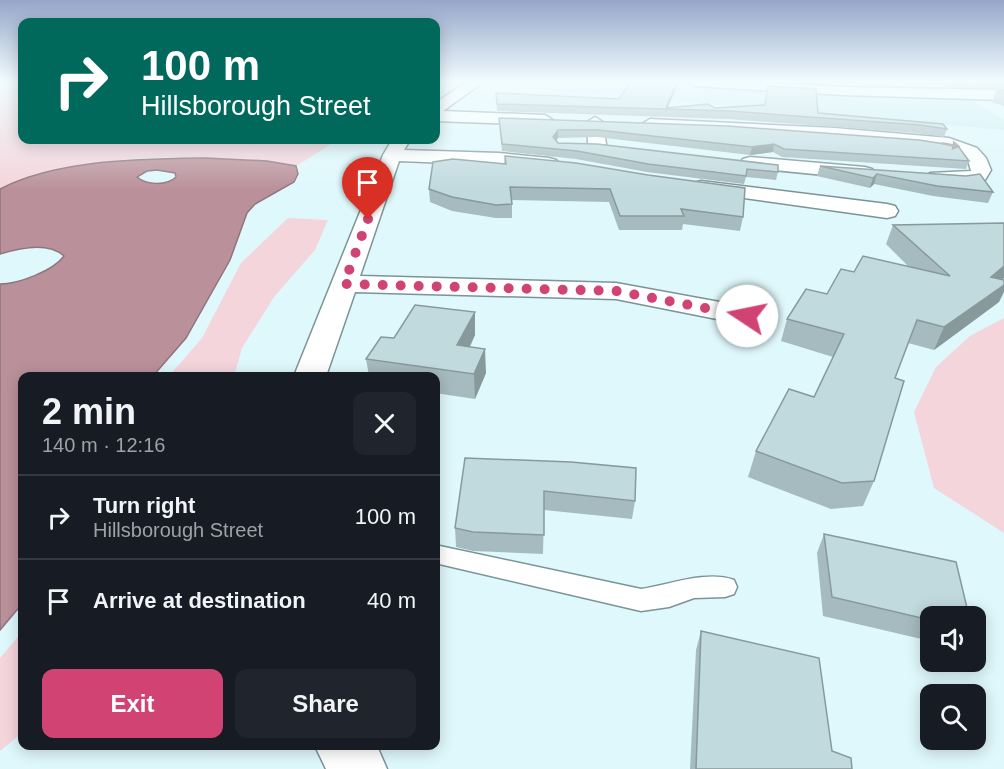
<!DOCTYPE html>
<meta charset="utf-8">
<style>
:root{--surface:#171b24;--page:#20242c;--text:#f1f3f6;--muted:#9ea1a6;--line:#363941;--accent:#d04373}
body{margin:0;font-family:Arial,sans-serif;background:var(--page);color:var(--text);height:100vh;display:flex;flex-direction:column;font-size:22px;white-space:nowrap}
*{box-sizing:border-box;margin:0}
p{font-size:20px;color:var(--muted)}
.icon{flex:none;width:33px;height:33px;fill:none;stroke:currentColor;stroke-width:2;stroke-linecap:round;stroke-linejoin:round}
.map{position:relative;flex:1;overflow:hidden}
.panel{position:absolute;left:18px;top:372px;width:422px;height:378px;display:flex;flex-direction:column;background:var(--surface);border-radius:12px;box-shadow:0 3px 15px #0003}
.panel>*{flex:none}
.banner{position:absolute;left:18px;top:18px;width:422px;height:126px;border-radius:12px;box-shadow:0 3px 15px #0003;background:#00695c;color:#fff;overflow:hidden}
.tools{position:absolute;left:920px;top:606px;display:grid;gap:12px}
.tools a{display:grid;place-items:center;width:66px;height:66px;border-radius:12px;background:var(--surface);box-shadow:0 3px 15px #0003;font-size:30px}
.pin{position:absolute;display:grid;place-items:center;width:51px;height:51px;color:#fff;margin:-62px -26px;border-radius:50% 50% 50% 0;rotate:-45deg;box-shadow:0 0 6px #0007}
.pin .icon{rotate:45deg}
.me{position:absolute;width:66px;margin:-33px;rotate:281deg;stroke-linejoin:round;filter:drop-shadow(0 0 4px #0008)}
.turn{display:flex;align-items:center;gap:21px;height:126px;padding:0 24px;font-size:27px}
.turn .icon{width:78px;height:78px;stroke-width:2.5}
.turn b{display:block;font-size:42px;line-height:51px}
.round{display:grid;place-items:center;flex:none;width:63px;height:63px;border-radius:12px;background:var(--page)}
.summary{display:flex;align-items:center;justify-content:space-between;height:102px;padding:0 24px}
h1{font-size:36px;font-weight:700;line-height:45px}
.primary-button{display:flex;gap:12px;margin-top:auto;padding:12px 24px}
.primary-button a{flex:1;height:69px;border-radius:12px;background:var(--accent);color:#fff;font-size:24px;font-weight:700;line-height:69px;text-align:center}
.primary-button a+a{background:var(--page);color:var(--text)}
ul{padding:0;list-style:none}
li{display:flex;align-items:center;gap:18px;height:84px;padding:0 24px;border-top:2px solid var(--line)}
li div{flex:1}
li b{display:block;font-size:22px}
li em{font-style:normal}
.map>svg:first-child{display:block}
</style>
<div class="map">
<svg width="1004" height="769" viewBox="0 0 1004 769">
<rect width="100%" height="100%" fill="#dff8fc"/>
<g fill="#cceef4">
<path d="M484,82H671L755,88L969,98L1004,120V130L481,84Z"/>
<path d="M719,82H1004V92L794,87Z"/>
</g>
<g fill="#f4d5dc">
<path d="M0,82H22V140H338L296,166C217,152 72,152 0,189Z"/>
<path d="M288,218L328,220L315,250L274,297L242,348L234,376H169L202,338L241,263Z"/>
<path d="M1004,318V533L934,488L914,412L936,367L970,336Z"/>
<path d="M22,632V733L0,751V658Z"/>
</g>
<path fill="#ba919a" stroke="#8f757c" stroke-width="1.5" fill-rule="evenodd" d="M206,158L267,161L296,166L298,174L294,182L255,204L247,213L230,260L186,338L153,376H22V604L0,630V284C18,284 53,271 64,256C48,241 19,248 0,254V189C59,159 142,159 206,158ZM157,170L175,173L176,177C167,186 146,185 137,177L147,171Z"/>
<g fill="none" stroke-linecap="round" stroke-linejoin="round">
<g stroke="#7c9397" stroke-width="3">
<path id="service" d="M435,545L641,589C669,585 706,570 734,580L737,587L734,594L725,597L694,598L669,607L641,611L435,563Z"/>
</g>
<g stroke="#7c9397" stroke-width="3">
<g id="minor">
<path d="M467,82H483L443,111L545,115L553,120L545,125L435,121V103Z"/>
<path d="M688,82H758L843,87L1004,90V100L843,95L695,86Z"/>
<path d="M595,117L603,122L606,144L603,148H591L588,144L587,122Z"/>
<path d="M650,119L835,128L949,138L977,148L986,158L991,170L985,180C967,185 948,186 930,181L927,177L930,173L971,171L968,160L946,148L835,138L644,128L642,124Z"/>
<path d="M392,140H410L404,150L499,153L549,158L556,160L559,164L556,168L549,170L499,165L399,161L360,276L616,283L747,307L757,310L761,316L757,322L747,325L616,299L355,292L326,376H294L383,155Z"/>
<path d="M750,157L865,167L872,169L875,173L872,177L865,179L743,167L740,163L743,159Z"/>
<path d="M701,181L887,204L895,206L898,211L895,216L887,218L694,191L691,187L694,183Z"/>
<path d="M315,746H377L387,769H326Z"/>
</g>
</g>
<use href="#service" fill="#fff" fill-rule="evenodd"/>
<use href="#minor" fill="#fff" fill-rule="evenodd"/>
</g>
<g fill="#a6bbbf">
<path d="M631,82H679L668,107L715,108L818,113L943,124L947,129L944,137L917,133L727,119L497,111L496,93L619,99Z"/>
<path d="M788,82H814V83Z"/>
<path d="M936,82H1004V88L950,87Z"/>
<path d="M996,91H1004V106L992,102Z"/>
<path d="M499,118L969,161L966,169L782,157L773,152L750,155L597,137L558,138L556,140L558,143L778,172L776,180L746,177L744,184L647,172L576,159L502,151Z"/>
<path d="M505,156L743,217L740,231L683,224L682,230H619L609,202L512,200V218H496L452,211L430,202L429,189L504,164Z"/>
<path d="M820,166L993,192L988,203L933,196L874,184L870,188L817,176Z"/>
<path d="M893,225L1003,279L999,302L934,350L908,343L895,378L874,481L863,506L831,509L748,477L756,451L814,397L833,357L781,341L787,319L827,294L854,272L909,267L886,244Z"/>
<path d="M475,335L470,347L486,373L475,399L435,393V376H369L366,359L394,338Z"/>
<path d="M465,458L635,501L632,519L544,510L543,554L473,551L456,547L455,528Z"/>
<path d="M824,534L930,616V641L823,616L817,553Z"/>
<path d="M701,631L832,751L852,769H690L696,650Z"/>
</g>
<g fill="#87999b">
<path d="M677,82H679L667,109L666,108Z"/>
<path d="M558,130V138L553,144V137Z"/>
<path d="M774,144L773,152L750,155L752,147Z"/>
<path d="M877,174L874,184L870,188L873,178Z"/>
<path d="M1004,266V278L981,298L991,277Z"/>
<path d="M1004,285V292L999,302L934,350L944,327Z"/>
<path d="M475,312V335L458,370L457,345Z"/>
<path d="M485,349L486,373L475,399L474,374Z"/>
</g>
<g fill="#c1dade" stroke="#87999b" stroke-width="1.5">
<path d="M631,82H677L666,108L708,104L715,108L765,105L768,86L816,89L818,113L943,124L947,129L920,125L729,111L497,104L496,93L619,99Z"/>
<path d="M996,91H1004V94Z"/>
<path d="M499,118L728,126L919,140L958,146L969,161L784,149L774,144L752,147L598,130H558L553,137L558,143L597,144L778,165V172L747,169L746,176L648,164L577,151L502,144Z"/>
<path d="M505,156L576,163L648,175L745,188L743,217L681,209L684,216H620L610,189L510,187L512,204L496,205L452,197L429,189L433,162L453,159L506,164Z"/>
<path d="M820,166L966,176L980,174L993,192L937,186L877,174L873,178Z"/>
<path d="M1004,223V266L991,277L1004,280V285L944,327L917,320L895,378L904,381L874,481L842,483L756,451L789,389L814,397L844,334L787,319L806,289L827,294L841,269L854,272L863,256L950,276L893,225Z"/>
<path d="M415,305L475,312L457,345L485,349L474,374L366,359L381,337L394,338Z"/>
<path d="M465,458L571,462L636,468L635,501L544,491V535L473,532L455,528Z"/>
<path d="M824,534L956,562L969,616H930V620L832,597Z"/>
<path d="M701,631L819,658L832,751L851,758L852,769H696Z"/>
</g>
<defs><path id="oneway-solid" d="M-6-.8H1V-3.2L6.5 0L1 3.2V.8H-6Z" transform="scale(1.5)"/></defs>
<use fill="#949a9a" href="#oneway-solid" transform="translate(951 145) rotate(11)"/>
<linearGradient id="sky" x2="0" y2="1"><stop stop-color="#95a6c9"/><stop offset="0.43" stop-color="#f1fcfe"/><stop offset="1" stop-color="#f1fcfe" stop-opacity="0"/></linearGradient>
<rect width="1004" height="189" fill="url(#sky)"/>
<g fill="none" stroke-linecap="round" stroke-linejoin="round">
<path stroke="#d04373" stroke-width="10" stroke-dasharray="0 18" d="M368,219L344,284L616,291L747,316"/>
</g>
</svg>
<div class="tools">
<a><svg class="icon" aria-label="sound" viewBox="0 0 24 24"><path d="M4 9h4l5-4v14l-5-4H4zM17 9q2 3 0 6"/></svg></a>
<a><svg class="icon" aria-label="search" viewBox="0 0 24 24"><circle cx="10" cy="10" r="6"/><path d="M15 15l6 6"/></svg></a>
</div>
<div class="pin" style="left:368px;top:219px;background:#d93025"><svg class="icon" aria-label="arrive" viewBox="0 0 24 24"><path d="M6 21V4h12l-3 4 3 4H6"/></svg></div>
<svg class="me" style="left:747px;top:316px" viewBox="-20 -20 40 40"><circle r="19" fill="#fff"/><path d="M0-13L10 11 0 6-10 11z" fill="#d04373"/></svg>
<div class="banner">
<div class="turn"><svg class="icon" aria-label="right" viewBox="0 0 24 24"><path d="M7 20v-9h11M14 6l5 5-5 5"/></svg><div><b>100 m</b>Hillsborough Street</div></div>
</div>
<section class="panel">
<div class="summary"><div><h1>2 min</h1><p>140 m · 12:16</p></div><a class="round"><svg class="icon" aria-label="close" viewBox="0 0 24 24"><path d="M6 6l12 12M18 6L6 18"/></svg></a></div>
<ul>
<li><svg class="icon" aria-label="right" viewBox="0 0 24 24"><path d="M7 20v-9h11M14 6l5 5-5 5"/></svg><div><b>Turn right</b><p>Hillsborough Street</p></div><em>100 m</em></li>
<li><svg class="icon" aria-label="arrive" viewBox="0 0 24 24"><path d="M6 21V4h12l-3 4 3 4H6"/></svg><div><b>Arrive at destination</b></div><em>40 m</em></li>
</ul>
<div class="primary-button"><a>Exit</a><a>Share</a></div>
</section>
</div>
